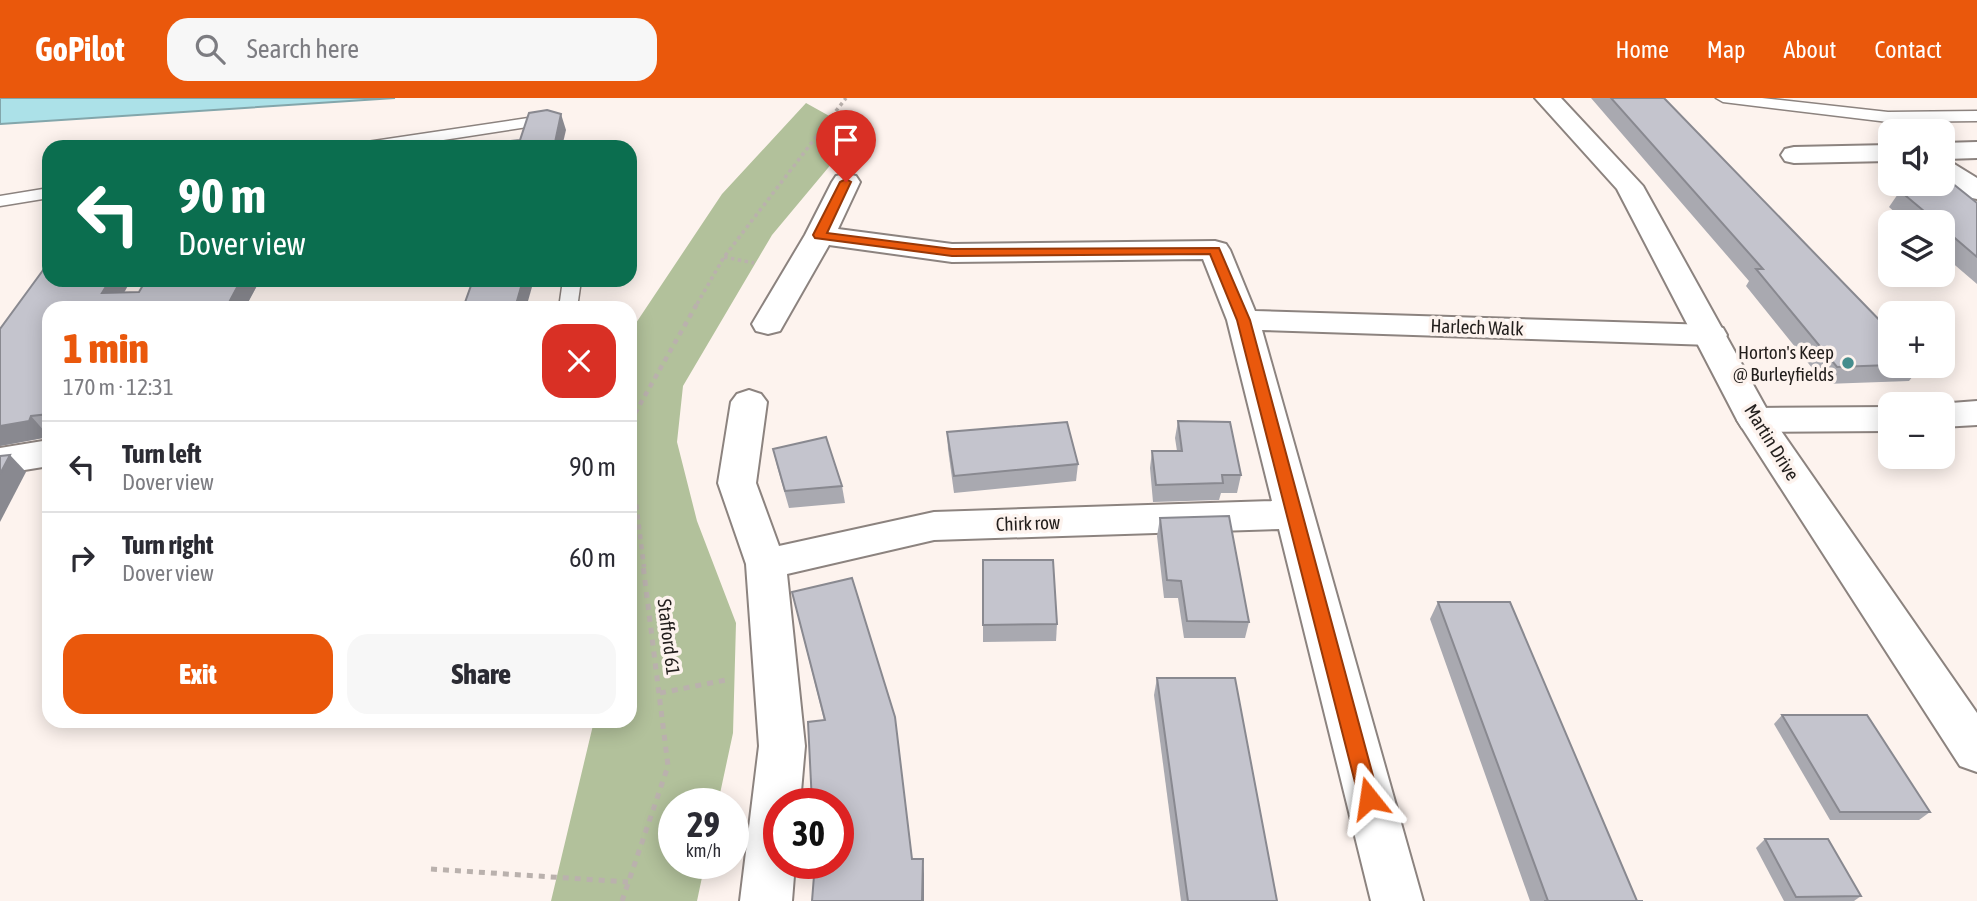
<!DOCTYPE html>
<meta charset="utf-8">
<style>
:root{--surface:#fff;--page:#f7f7f7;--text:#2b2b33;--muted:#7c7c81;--line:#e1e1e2;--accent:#ea580c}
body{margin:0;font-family:"Asap Condensed",sans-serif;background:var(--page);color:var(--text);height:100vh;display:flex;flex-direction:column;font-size:26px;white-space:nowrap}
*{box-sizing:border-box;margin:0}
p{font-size:23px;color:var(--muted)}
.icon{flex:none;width:38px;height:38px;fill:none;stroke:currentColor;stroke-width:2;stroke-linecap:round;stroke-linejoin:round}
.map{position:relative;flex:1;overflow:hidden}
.side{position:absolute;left:42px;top:203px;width:595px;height:427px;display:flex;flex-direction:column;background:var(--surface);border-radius:21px;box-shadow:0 4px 18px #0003}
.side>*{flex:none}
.top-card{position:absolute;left:42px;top:42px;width:595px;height:147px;border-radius:21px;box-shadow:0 4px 18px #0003;background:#0b6e4f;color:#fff;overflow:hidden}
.buttons{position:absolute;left:1878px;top:21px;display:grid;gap:14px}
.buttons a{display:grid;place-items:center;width:77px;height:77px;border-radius:14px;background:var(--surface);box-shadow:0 4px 18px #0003;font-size:35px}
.speed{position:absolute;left:658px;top:690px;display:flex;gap:14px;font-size:35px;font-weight:700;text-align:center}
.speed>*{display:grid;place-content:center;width:91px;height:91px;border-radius:50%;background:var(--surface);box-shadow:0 4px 18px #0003;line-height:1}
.speed small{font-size:18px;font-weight:400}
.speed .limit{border:10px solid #d22;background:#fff;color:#111}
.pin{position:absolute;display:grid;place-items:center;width:60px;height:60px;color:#fff;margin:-72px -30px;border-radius:50% 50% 50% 0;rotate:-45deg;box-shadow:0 0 7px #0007}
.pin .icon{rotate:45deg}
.me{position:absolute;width:77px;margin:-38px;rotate:345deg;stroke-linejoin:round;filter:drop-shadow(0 0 5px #0008)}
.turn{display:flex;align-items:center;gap:24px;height:147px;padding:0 21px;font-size:32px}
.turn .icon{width:91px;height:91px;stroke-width:2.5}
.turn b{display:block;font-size:49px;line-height:60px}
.round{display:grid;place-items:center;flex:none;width:74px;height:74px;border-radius:21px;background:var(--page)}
.summary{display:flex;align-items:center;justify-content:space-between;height:119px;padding:0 21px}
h1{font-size:42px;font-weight:800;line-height:52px;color:var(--accent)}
.primary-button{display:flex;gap:14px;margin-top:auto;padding:14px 21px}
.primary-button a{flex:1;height:80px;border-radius:21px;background:var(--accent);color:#fff;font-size:28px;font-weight:800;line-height:80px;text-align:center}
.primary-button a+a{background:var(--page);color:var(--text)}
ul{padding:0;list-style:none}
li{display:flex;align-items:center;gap:21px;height:91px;padding:0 21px;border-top:2px solid var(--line)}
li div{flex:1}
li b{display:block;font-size:26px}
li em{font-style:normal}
header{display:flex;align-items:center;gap:42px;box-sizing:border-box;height:98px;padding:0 35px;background:var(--accent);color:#fff}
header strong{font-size:33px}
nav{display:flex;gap:38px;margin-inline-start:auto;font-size:24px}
.search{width:490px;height:63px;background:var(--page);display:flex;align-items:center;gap:18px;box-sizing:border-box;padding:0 24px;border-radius:21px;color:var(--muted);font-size:26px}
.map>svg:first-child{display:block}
</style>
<header>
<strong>GoPilot</strong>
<div class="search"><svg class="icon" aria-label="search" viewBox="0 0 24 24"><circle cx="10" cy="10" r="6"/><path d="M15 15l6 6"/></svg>Search here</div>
<nav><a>Home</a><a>Map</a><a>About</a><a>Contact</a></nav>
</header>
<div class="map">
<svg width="1977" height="803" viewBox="0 0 1977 803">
<rect width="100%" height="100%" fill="#fdf3ee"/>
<path fill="#b2c19b" d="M806,5L858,34L772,137L683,288L677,344L697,423L736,525L733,635L718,705H674V765H705L697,803H551L594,623H630V234L722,96Z"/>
<path fill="#ace1e8" stroke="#83a6ab" stroke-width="2" d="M0,0H395L0,26Z"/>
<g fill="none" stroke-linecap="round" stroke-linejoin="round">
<g stroke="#8c837f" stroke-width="3">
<g id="service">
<path d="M1716,0H1762L1888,14L1977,13V23L1888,24L1723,4Z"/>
<path d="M548,17L553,19V25L398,49H359L367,44Z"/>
<path d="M49,90V100L0,108V98Z"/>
<path d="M563,182H581L577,210H559Z"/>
</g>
</g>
<g stroke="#8c837f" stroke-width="4">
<g id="minor">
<path d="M1977,44V60L1946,61L1977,80V101L1967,99L1942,81V45Z"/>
<path d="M1890,47V63L1794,65L1785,63L1781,57L1785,51L1794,49Z"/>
<path d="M846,76L856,78L860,84L838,131L952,146L1215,143L1226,146L1230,152L1255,213L1711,227L1723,230L1727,237L1723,244L1711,247L1262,232L1423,803H1371L1279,431L934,442L787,476L805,648L800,705H779V765H795L792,803H740L759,648L746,466L718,385L731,304L737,296L749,292L761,296L767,304L756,385L779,448L934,414L1272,403L1227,222L1203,161L952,164L829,147L780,233L768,236L756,233L752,226L805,137L832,84L836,78Z"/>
<path d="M1977,303V327L1942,329V306H1938Z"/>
<path d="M1890,309V333L1755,334L1742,330L1737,322L1742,314L1755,310Z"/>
<path d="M49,342V368L0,376V350Z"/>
</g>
</g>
<g stroke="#8c837f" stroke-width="4">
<path id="tertiary" d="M1535,0H1561L1643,88L1770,317L1977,615V674L1960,668L1737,322L1617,91Z"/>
</g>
<g stroke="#bab1ad" stroke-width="3.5" stroke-dasharray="3.5 3.5" stroke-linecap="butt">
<path d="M724,159L754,165"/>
<path d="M697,206L724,159L846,0"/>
</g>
<g stroke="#bab1ad" stroke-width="4.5" stroke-dasharray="5 5" stroke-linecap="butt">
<path d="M630,324L698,204"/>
<path d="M630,357L644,469"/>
</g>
<g stroke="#bab1ad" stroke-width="5" stroke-dasharray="6 6" stroke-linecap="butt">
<path d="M660,595L726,582"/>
<path d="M431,771L628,784"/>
<path d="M622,803L668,668L643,467"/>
</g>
<use href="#service" fill="#fff" fill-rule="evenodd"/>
<use href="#minor" fill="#fff" fill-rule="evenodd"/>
<use href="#tertiary" fill="#fff" fill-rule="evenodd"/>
</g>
<g fill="#a9a9b0">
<path d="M1591,0H1664L1890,233V268H1921L1909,283L1825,286L1746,188L1749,183Z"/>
<path d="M1900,93L1977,105V186L1942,156V124H1906L1889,109Z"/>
<path d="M49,182H131L124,195L139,194L260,182L245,210H49V335H46L43,340L0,348V231Z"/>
<path d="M1178,323L1241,377L1237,395H1221L1219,402L1153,404L1150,370L1152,353H1177L1175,340Z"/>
<path d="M947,334L1078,366L1076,383L954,395L948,351Z"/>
<path d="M773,351L842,388L845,405L789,410L777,368Z"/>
<path d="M1160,420L1249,524L1245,540H1184L1178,500H1164L1157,438Z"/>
<path d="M983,462L1057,526L1056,543L983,544Z"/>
<path d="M792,494L912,761L924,776L815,765L824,622Z"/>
<path d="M1438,504L1637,803H1643H1530L1430,521Z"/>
<path d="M1157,580L1277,803H1181L1154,597Z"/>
<path d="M1782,617L1930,714L1919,722H1830L1774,626Z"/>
<path d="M1765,741L1861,798L1854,803H1784L1756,750Z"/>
</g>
<g fill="#898990">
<path d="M561,16L566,32L562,49H554Z"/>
<path d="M110,182H131L115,210L102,195Z"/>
<path d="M241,182H260L245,210H226Z"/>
<path d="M523,182H534L526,210H515Z"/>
<path d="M31,318L46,335L43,340L0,348V328Z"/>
<path d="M10,357L26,374L0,424V376Z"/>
<path d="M923,761L924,776V803H922Z"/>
</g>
<g fill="#c4c4cd" stroke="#898990" stroke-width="2">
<path d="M1611,0H1664L1890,233V267L1837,269L1756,171H1763Z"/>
<path d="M547,12L561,16L554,49H500L502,44L520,42L529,15Z"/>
<path d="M1942,77L1977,105V159L1942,129V124H1937L1900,93L1906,86H1942Z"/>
<path d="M49,164V182H110L102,195L139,194L146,182H241L226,210H49V316L31,318L29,323L0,328V231Z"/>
<path d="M473,182H523L515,210H463Z"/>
<path d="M1178,323L1230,324L1241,377H1222L1223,385L1156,387L1152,353H1182Z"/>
<path d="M1067,324L1078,366L954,378L947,334Z"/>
<path d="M826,339L842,388L785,393L773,351Z"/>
<path d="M10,357L0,376V358Z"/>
<path d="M1229,418L1249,524L1187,523L1181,483L1167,482L1160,420Z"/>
<path d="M983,462H1053L1057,526L983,527Z"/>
<path d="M852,480L895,619L912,761H923L922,803H812L815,765H838V705H812L808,624L825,622L792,494Z"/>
<path d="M1438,504H1510L1637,803H1643H1544H1548Z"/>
<path d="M1157,580H1235L1277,803H1188Z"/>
<path d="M1782,617H1867L1930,714H1840Z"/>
<path d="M1765,741H1828L1861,798L1796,799Z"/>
</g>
<path fill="#ea580c" stroke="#983908" stroke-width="2" d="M846,81L851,84L827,135L952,151L1219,150L1250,222L1379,700L1376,706L1369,709L1362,706L1359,700L1237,222L1210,156L952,158L815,140L813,137L840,84Z"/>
<circle fill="#458d8d" stroke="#fdf3ee" stroke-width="2.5" cx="1848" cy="265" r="7"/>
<g text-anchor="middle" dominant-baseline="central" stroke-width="7" stroke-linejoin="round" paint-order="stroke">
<g font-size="19" fill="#221e1c" stroke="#fdf3ee">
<text transform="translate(1477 229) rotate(2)">Harlech Walk</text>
<text transform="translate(1772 344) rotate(58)">Martin Drive</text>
<text transform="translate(1028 425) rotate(-2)">Chirk row</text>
<text transform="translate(669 539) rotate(83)">Stafford 61</text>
</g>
<g font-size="19" fill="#221e1c" stroke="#fdf3ee" text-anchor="end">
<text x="1834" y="254">Horton's Keep<tspan x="1834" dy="22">@ Burleyfields</tspan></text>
</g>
</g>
</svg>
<div class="buttons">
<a><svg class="icon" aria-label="sound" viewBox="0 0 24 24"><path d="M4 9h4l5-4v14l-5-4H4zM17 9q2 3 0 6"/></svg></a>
<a><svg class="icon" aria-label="layers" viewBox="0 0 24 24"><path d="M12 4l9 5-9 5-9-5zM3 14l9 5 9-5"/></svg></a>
<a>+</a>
<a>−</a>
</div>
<div class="speed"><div>29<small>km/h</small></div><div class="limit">30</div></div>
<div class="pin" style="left:846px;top:84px;background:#d93025"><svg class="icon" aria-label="arrive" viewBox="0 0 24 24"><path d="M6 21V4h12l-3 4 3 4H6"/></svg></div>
<svg class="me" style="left:1369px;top:700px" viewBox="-20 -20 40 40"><path d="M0-17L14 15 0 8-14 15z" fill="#ea580c" stroke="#fff" stroke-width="4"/></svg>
<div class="top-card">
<div class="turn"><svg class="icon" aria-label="left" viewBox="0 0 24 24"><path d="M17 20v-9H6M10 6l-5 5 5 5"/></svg><div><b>90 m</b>Dover view</div></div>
</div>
<section class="side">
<div class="summary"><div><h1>1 min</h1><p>170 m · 12:31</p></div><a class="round" style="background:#d93025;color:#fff"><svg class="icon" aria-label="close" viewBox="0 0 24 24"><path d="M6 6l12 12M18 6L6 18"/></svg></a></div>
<ul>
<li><svg class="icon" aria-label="left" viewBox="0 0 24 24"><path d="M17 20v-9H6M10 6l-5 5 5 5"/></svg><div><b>Turn left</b><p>Dover view</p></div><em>90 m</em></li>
<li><svg class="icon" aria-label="right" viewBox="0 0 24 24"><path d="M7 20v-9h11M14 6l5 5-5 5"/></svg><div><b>Turn right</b><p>Dover view</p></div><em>60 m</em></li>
</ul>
<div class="primary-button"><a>Exit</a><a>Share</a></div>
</section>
</div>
